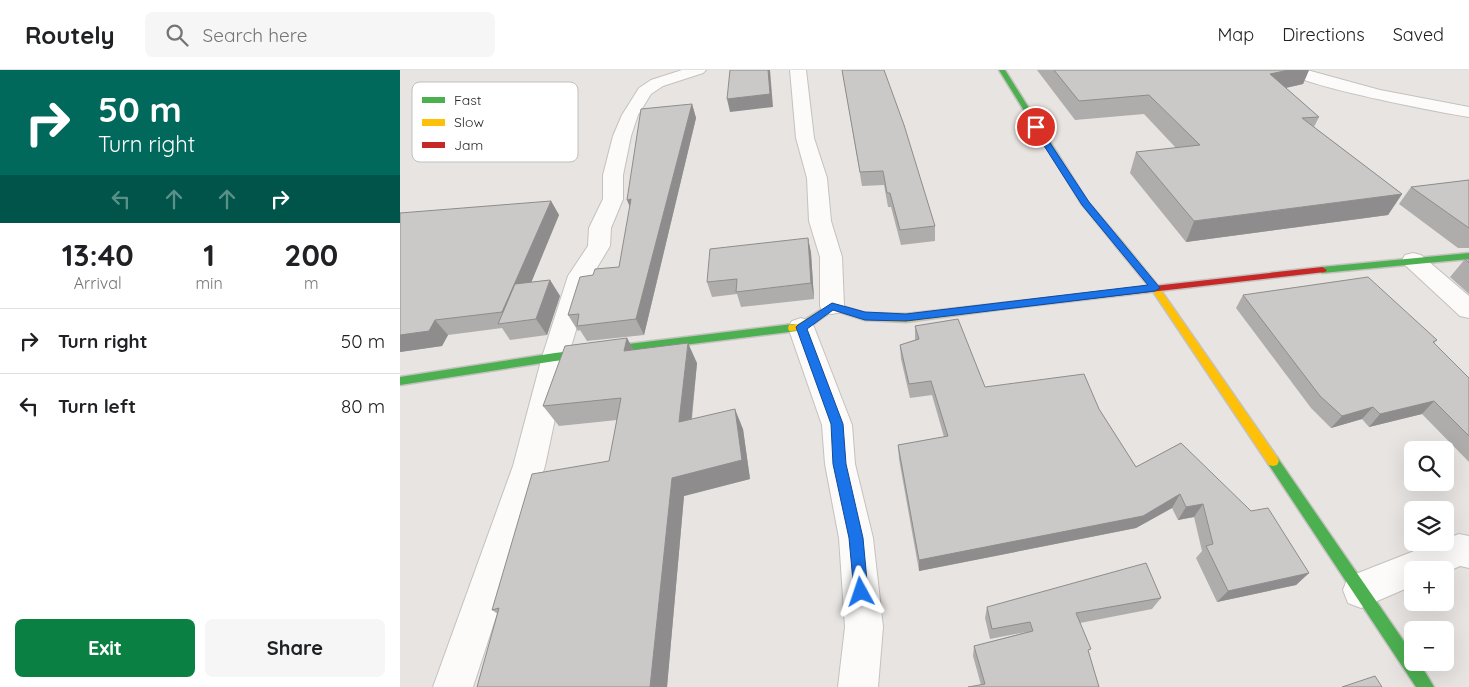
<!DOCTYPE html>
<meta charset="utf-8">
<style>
:root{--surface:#fff;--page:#f6f6f6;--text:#202124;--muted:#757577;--line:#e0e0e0;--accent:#0b8043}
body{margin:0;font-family:Quicksand,sans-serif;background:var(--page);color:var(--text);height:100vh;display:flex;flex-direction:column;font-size:19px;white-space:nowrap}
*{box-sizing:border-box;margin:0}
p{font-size:16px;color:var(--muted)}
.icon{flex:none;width:28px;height:28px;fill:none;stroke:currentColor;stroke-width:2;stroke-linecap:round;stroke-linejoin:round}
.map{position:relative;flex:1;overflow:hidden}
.sheet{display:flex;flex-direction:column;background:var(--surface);width:400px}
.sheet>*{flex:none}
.hud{background:#00695c;color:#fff;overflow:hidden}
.buttons{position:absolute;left:1004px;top:371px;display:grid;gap:10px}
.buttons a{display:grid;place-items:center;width:50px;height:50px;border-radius:8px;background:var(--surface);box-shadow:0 5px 20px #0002;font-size:25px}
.pin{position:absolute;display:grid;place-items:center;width:42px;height:42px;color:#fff;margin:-21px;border:2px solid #fff;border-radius:50%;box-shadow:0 1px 5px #0007}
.me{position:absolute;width:55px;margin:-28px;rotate:355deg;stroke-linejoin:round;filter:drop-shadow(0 0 4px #0008)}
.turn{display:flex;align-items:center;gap:18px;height:105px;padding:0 15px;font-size:22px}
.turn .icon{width:65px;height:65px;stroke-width:2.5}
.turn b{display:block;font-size:35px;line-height:42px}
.lanes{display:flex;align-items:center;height:48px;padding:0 15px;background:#0003;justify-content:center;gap:25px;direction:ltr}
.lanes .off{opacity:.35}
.eta{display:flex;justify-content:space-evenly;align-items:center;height:85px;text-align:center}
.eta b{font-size:30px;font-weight:700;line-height:35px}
.cta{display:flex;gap:10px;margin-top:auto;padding:10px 15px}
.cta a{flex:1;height:58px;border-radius:8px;background:var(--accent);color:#fff;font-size:20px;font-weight:700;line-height:58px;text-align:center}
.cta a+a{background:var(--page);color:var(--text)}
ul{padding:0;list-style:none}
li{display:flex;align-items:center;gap:15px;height:65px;padding:0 15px;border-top:1px solid var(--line)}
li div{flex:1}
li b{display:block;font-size:19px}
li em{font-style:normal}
header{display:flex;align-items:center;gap:30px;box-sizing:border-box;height:70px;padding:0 25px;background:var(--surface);border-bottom:1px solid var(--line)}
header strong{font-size:24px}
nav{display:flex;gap:28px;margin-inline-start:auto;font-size:18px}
.search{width:350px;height:45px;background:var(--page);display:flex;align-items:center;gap:12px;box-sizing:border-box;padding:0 18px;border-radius:8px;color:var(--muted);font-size:19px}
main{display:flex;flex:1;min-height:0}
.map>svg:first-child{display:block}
</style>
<header>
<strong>Routely</strong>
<div class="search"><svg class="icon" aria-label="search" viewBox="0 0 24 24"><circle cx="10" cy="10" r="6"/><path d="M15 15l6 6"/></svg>Search here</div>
<nav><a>Map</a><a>Directions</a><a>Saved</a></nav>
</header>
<main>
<section class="sheet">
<div class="hud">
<div class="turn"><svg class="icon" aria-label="right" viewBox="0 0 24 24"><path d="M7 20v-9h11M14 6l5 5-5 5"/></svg><div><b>50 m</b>Turn right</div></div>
<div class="lanes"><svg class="icon off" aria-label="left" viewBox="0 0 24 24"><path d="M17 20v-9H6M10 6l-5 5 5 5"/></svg><svg class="icon off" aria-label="ahead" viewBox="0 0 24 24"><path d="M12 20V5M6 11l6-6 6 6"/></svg><svg class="icon off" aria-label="ahead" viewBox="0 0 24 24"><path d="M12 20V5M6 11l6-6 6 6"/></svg><svg class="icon" aria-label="right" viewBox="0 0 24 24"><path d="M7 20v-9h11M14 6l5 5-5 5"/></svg></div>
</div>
<div class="eta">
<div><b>13:40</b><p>Arrival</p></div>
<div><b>1</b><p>min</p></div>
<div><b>200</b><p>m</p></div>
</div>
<ul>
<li><svg class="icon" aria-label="right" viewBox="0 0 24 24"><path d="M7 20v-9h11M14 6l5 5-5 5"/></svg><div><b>Turn right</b></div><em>50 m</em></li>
<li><svg class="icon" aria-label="left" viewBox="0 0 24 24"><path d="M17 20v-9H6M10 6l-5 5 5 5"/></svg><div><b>Turn left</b></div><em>80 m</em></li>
</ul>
<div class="cta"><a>Exit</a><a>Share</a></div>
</section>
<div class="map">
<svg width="1069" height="617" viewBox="0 0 1069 617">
<rect width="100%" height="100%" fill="#e8e4e1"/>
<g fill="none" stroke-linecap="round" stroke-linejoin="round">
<g stroke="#c4c1be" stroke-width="2">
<g id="street">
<path d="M282,0H306L303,3L263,16L251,24L238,45L231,66L223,105V129L211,158L210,176L192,206L168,287L145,396L73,617H33L113,396L142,287L168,206L188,176L189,158L203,129V105L213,66L222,45L239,18L251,10Z"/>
<path d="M390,0H406L414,68L427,108L431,151L442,187L444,236L441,242L432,244L423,242L420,236V187L409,151L407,108L396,68Z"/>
<path d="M884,0H907L980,20L1069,37V47C1043,43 895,15 884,0Z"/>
<path d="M1013,183L1021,185L1069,226V248L1060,246L1005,195L1002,190L1005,185Z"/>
<path d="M401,248L410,251L414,257L452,355L455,394L473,468L483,557L478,617H438L445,557L439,468L425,394L422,355L388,257L392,251Z"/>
<path d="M1059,464L1069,466V498L1060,496L1045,503V500H1012V516L961,538L948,533L943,520L948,507L1037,472H1045V469Z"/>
</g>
</g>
<g stroke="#c4c1be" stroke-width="3">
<g id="fast">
<path d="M599,0H605L688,132L723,173V177H717L681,133Z"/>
<path d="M1069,183V189L922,203L917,200L922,197Z"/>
<path d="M393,254L397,255L398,258L397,261L155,291L0,315V307L155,283Z"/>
<path d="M873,386L877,387L1012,583V592H1019L1034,617H1016L869,395L867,391L869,387Z"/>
</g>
</g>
<g stroke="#c4c1be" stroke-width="3">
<g id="slow">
<path d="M720,172L723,173L758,216L877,387L879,391L877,395L873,396L869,395L752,220L715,175Z"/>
<path d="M432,233L465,243L506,244L603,233L608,236L603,239L506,252L465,250L433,240L405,260L389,261L388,258L389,255L398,254Z"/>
</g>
</g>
<g stroke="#c4c1be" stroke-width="3">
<path id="jam" d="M922,197L927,200L925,202L603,239L598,236L603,233Z"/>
</g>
<use href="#street" fill="#fcfbfa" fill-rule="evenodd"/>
<use href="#fast" fill="#4caf50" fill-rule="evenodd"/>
<use href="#slow" fill="#ffc107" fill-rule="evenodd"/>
<use href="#jam" fill="#c62828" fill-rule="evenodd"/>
</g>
<g fill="#afacac">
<path d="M442,0L535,156V171L501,175L491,137H488L484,115L462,116Z"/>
<path d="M637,0H909L903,14L886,18L919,47L914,57L1002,124L988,145L786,172L730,103L736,82L776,78L744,44L675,50Z"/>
<path d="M292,34L296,48L244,265L187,271L180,260L178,261L168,245L193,205L219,197Z"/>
<path d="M1069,110V178H1058L999,134L1011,117Z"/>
<path d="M151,131L159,145L131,212L150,210L160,226L147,265L110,270L102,258L48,265L42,276L0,282Z"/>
<path d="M408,168L411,183L414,229L341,237L337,224L312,227L307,212Z"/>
<path d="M1065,189H1069V224L1050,207Z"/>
<path d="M843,225L1037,270L1034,273L1069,308V392L1022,344L969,357L962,349L931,358L911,338L836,238Z"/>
<path d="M515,256L585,317L699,339L736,397L781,373L909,503L896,515L817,532L796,488L802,481L794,447L778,450L772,438L736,458L519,501L499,389L498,375L544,367L532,325L510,328L501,289L500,275L515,270Z"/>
<path d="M227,268L233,280L297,293L292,349L343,359L350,409L284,426L267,617H77L98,544L92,540L209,391L217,350L159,356L143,336Z"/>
<path d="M761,528L752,539L680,553L699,617L581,615L573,586L574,576L626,562L590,569L585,548L587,537Z"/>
</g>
<g fill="#8e8c8c">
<path d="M368,0H370L373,37L330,42L327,29Z"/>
<path d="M889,0H909L903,14L862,23L870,4Z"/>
<path d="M292,34L296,48L244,265L236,249Z"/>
<path d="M1002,124L988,145L786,172L794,151Z"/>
<path d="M231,129L233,145L227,130Z"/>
<path d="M151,131L159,145L115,252H110L102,242Z"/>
<path d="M408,168L411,183L414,229L411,213Z"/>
<path d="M150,210L160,226L147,265L136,249Z"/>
<path d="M35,250L48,265L42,276L0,282V265Z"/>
<path d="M227,268L238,288L224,281Z"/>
<path d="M288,273L297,293L289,372L279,352Z"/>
<path d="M1034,331L1022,344L969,357L980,344Z"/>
<path d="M973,337L962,349L931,358L942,346Z"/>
<path d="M335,339L343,359L350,409L284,426L267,617H250L272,408Z"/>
<path d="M780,424L772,438L736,458L519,501V490Z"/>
<path d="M803,434L794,447L778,450L786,437Z"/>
<path d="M909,503L896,515L817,532L828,521Z"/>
</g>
<g fill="#cbc8c8" stroke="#8e8c8c">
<path d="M330,0H368L370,24L327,29Z"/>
<path d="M442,0H484L504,55L535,156L500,160L490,123H487L483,101L460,102Z"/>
<path d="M654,0H889L870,4L919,47L902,48L1002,124L794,151L736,82L800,75L749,25L679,31Z"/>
<path d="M292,34L236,249L177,256L179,244L168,245L180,207L193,205L195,199L219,197L231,129L227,130L241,39Z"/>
<path d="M1069,110V158L1011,117Z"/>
<path d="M151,131L102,242L35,250L29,261L0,265V143Z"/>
<path d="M408,168L411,213L336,222L337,209L307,212L310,179Z"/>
<path d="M1065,189H1069V193Z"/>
<path d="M968,207L1037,270L1033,272L1069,308V366L1034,331L980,344L973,337L942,346L920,326L843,225Z"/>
<path d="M150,210L136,249L98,254L115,214Z"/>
<path d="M558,249L585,317L684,304L699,339L736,397L781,373L851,441L868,438L909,503L828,521L806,476L813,474L803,434L786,437L780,424L743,446L519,490L498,375L548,366L531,311L509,314L500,275L519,269L515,256Z"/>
<path d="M227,268L224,281L288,273L279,352L335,339L342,390L272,408L250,617H77L99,538L92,540L132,404L209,391L221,328L143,336L165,276Z"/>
<path d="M746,493L761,528L676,543L691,579L688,580L699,617H568L585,614L574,576L633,561L630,552L592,559L587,537Z"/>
<path d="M975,606L982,617H942Z"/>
</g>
<path fill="#1a73e8" stroke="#114b97" d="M633,55H638L689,132L760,218L755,221L506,251L465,250L433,240L407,259L443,354L446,394L463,468L468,522L466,527L461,529L456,527L454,522L449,468L433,394L431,354L396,257L398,255L432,233L465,242L506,244L748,215L682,135L632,57Z"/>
<rect x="12" y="12" width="166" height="80" rx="8" fill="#fff" stroke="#c0bfbe" stroke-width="1"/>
<rect x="22" y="27" width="23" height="6" fill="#4caf50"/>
<rect x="22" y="49" width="23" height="7" fill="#ffc107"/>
<rect x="22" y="72" width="23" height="6" fill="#c62828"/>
<g font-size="14" fill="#2c2927">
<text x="54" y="35">Fast</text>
<text x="54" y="57">Slow</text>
<text x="54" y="80">Jam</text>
</g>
</svg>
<div class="buttons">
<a><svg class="icon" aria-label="search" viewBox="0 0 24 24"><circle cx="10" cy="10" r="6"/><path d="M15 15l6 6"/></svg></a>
<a><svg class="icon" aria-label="layers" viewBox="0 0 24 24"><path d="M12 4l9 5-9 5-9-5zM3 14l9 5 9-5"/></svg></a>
<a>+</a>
<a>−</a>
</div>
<div class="pin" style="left:636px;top:57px;background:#d93025"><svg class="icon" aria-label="arrive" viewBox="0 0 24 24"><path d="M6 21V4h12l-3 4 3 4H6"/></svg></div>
<svg class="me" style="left:461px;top:522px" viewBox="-20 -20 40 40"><path d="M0-17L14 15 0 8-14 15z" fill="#1a73e8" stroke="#fff" stroke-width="4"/></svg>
</div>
</main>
